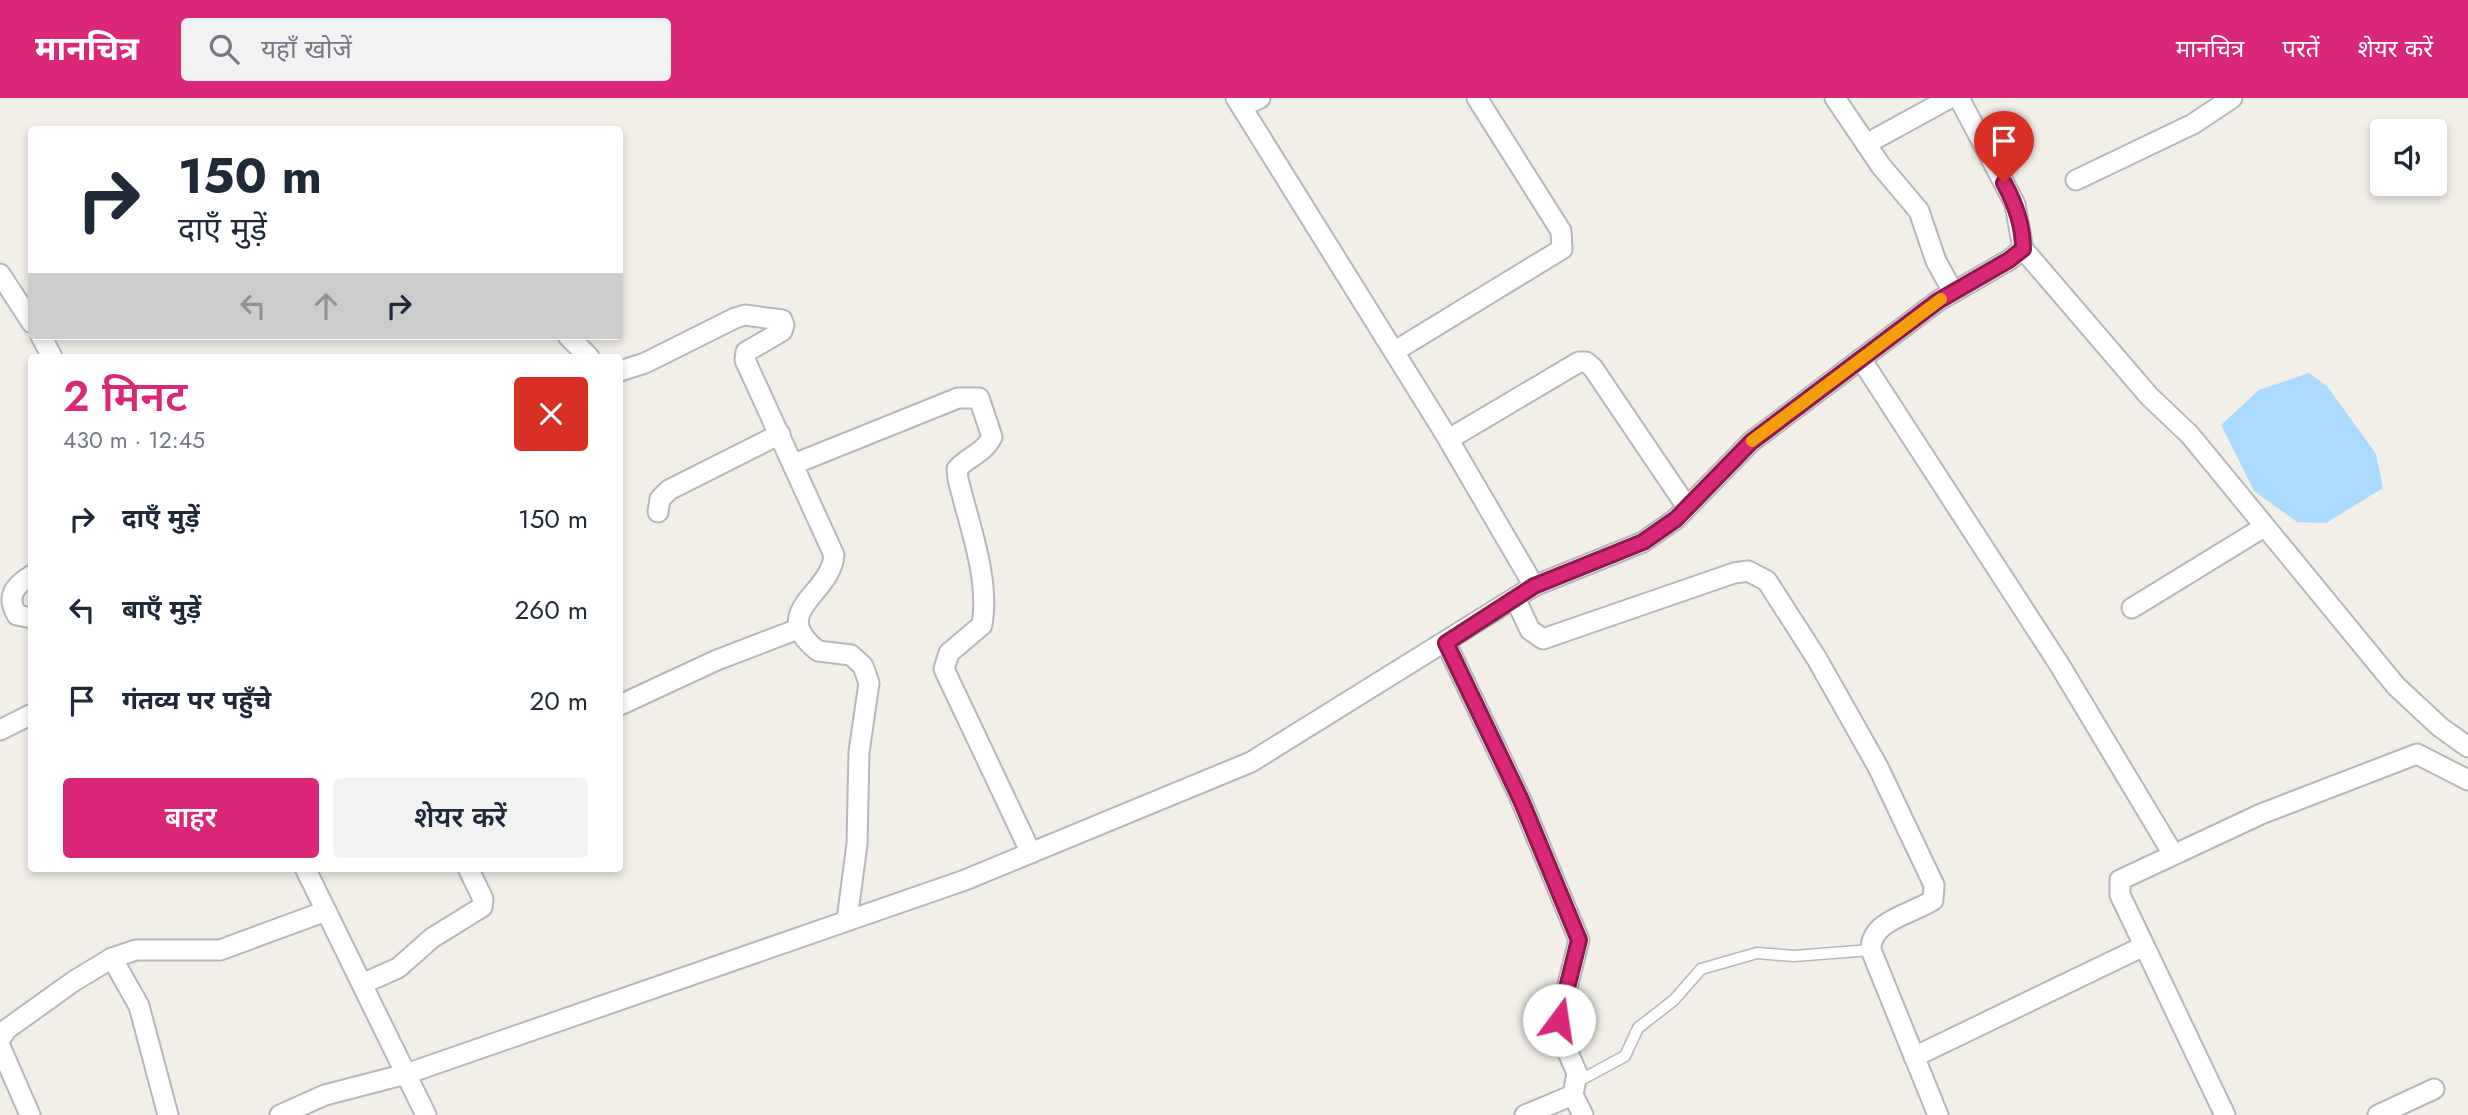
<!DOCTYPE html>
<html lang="hi">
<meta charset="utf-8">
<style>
:root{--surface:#fff;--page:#f2f2f3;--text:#1f2937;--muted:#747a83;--accent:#db2777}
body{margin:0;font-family:Jost,"Noto Sans Devanagari",sans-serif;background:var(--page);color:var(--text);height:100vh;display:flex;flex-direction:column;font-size:26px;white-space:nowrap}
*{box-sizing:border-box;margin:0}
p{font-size:23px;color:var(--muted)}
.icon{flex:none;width:38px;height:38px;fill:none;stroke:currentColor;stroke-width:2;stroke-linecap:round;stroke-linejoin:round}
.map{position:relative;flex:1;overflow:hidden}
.drawer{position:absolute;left:28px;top:256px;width:595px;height:518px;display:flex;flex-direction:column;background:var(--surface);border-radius:7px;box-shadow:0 4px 10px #0003}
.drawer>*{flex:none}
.guide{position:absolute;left:28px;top:28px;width:595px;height:214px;border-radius:7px;box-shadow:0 4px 10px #0003;background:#fff;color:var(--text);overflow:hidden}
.fabs{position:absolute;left:2370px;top:21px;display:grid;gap:14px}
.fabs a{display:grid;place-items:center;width:77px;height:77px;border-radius:7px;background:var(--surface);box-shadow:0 4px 10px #0003;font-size:35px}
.pin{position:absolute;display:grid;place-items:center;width:60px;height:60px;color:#fff;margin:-72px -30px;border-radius:50% 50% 50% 0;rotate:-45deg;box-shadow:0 0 7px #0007}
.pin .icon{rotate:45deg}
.me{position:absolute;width:77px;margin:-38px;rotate:14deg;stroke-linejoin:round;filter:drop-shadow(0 0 5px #0008)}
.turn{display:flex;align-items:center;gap:24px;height:147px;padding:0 35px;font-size:32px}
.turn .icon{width:91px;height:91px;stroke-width:2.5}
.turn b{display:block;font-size:49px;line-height:60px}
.lanes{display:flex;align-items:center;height:66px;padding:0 35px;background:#0003;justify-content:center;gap:35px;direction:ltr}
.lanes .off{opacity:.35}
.round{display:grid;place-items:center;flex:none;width:74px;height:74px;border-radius:7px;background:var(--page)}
.summary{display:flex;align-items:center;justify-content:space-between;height:119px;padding:0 35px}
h1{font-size:42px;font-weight:600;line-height:52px;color:var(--accent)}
.action{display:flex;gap:14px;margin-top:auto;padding:14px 35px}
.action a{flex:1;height:80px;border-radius:7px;background:var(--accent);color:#fff;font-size:28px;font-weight:600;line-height:80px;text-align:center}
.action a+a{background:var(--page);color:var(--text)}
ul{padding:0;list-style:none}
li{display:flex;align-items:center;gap:21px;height:91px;padding:0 35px}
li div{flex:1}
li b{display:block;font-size:26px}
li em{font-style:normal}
header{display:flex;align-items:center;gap:42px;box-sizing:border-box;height:98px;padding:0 35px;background:var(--accent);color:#fff}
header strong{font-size:33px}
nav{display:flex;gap:38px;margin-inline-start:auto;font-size:24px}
.search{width:490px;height:63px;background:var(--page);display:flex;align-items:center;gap:18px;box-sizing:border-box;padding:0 24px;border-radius:7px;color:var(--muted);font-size:26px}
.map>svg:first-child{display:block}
</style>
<header>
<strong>मानचित्र</strong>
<div class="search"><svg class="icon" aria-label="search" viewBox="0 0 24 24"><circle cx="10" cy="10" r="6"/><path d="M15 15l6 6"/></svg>यहाँ खोजें</div>
<nav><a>मानचित्र</a><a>परतें</a><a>शेयर करें</a></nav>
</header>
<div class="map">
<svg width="2468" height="1017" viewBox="0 0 2468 1017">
<rect width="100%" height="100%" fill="#f1efe8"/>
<path fill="#aadaff" d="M2309,275L2327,288L2376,356L2383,390L2326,425L2297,424L2254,393L2221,327L2259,292Z"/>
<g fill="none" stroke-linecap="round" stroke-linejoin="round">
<g stroke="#b5b8bc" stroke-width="13">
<path id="service" d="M1575,985L1625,958L1638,930L1674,902L1701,871L1757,855L1794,858L1871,852"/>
</g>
<g stroke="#b5b8bc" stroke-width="23">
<g id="minor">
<path d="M1236,0L1444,334L1534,488"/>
<path d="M1835,0L1881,68L1919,113L1936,163L1953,194"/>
<path d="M1242,9L1260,0"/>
<path d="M1866,46L1950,0"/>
<path d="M2076,82L2193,26L2232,0"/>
<path d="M2023,151L2149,298L2190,337L2396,588L2440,629L2468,649"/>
<path d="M0,176L32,225"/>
<path d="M41,238L52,259"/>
<path d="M568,238L589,259"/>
<path d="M1395,253L1562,151L1561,133L1477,0"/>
<path d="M1861,261L2059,566L2173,756"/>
<path d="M620,273L645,265L735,220L745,217L782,222L784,227L782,233L746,254L745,262L834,457C831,497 767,513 818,553L851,557L863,568L869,585L859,654L857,746L847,822"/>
<path d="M1449,341L1579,264H1586L1593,270L1687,409"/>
<path d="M794,366L958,300H979L992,339C984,355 969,358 957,371L958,381C969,427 990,480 982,527L949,555L944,571L1031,755"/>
<path d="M658,414L660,401L669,392L780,336"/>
<path d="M32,477C14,488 6,498 17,517L32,520"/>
<path d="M1515,500L1530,532L1543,541L1734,475L1748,473L1767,483L1817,561L1878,669L1934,787L1933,802C1913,816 1870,822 1871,852L1938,1017"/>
<path d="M2132,510L2264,429"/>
<path d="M1446,545L1521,702L1579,842L1559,922L1562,941L1577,975L1573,997L1583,1017"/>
<path d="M620,607L717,562L798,531"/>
<path d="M0,632L32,616"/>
<path d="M305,770L426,1017"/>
<path d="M112,860L139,908L168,1017"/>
<path d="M362,886L398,870L432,840L482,809L483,801L468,770"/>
<path d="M0,941L7,931L74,883L112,860L136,852H220L326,813"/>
<path d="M0,948L30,1017"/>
<path d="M1914,959L2144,848"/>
<path d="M280,1017L325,997L406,976L965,782L1251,664L1534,488L1643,444L1676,421L1751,344L1938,203L2009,162L2023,151L2015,106L1959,0"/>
<path d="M1525,1017L1573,997"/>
<path d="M2225,1017L2120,797V782L2261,716L2417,656L2468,682"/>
<path d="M2378,1017L2434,991"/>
</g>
</g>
<use href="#service" stroke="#fff" stroke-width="10"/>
<use href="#minor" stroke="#fff" stroke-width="19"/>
</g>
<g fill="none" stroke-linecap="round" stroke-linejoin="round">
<g stroke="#8e194d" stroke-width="18">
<path id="route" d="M1559,922L1579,842L1521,702L1446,545L1534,488L1643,444L1676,421L1751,344L1938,203L2009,162L2023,151C2023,127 2015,105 2004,85"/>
</g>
<use href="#route" stroke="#db2777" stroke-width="12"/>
<path stroke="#f59e0b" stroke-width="12" d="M1752,343L1941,201"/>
</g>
</svg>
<div class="fabs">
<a><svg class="icon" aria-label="sound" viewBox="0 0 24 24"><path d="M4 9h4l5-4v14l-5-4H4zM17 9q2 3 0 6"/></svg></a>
</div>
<div class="pin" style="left:2004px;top:85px;background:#d93025"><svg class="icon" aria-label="arrive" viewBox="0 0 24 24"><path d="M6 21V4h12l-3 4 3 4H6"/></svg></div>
<svg class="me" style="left:1559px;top:922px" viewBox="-20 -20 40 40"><circle r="19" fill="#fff"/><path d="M0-13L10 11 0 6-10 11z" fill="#db2777"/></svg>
<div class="guide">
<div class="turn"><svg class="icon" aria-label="right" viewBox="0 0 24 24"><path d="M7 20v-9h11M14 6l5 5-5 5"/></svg><div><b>150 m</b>दाएँ मुड़ें</div></div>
<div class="lanes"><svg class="icon off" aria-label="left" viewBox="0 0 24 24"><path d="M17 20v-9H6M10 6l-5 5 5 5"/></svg><svg class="icon off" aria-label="ahead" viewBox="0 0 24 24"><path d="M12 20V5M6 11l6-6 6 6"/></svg><svg class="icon" aria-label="right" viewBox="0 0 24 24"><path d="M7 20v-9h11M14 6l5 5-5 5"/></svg></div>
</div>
<section class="drawer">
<div class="summary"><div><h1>2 मिनट</h1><p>430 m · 12:45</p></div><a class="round" style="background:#d93025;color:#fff"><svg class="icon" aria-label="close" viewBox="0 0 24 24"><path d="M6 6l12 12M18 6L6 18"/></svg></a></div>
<ul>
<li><svg class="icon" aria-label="right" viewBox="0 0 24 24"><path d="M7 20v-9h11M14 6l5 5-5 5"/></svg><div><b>दाएँ मुड़ें</b></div><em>150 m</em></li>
<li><svg class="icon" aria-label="left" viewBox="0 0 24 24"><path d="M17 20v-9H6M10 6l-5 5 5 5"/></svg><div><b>बाएँ मुड़ें</b></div><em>260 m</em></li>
<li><svg class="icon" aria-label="arrive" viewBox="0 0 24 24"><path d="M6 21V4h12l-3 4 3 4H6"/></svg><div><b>गंतव्य पर पहुँचे</b></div><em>20 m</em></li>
</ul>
<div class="action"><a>बाहर</a><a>शेयर करें</a></div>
</section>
</div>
